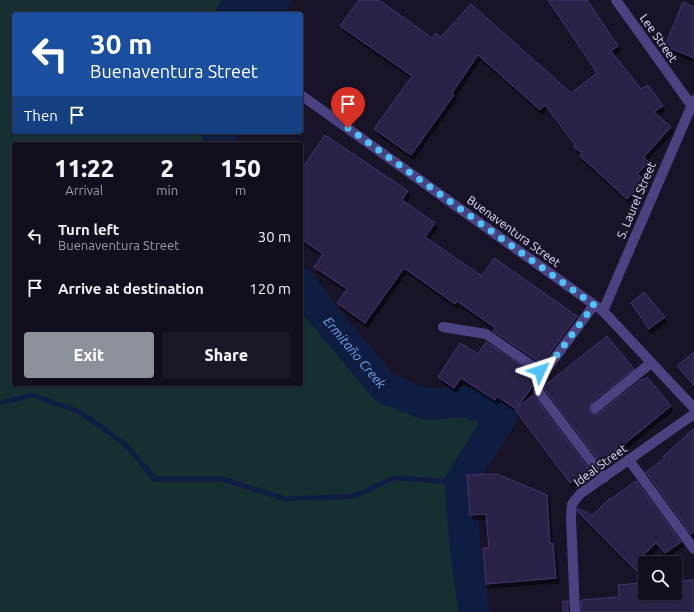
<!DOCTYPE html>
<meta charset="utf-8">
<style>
:root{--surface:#120e1d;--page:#1b1726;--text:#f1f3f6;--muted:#9c9ca4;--line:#312e3b;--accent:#8c9099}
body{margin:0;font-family:Ubuntu,sans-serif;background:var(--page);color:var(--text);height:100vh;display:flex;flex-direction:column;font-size:15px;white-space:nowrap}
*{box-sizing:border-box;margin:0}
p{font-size:13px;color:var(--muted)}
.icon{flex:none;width:22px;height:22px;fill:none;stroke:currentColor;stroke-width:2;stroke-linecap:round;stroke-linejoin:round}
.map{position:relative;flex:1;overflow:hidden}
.side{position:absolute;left:12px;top:142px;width:291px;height:244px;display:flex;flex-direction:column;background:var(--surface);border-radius:4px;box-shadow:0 1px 3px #0004,0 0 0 1px var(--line)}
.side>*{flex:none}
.hud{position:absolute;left:12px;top:12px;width:291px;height:122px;border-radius:4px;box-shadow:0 1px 3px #0004,0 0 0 1px var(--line);background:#1a4fa0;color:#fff;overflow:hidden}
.controls{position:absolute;left:638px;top:556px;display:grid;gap:8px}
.controls a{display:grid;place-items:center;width:44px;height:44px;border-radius:4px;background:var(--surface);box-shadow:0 1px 3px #0004,0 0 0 1px var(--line);font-size:20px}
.pin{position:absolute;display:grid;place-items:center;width:34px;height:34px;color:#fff;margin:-41px -17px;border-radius:50% 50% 50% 0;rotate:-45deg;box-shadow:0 0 4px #0007}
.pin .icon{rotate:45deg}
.me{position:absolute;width:44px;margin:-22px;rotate:48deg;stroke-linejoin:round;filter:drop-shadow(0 0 3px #0008)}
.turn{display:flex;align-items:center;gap:14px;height:84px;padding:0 12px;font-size:18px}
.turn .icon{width:52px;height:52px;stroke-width:2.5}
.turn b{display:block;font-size:28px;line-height:34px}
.then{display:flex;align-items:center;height:38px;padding:0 12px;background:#0003;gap:8px;font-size:15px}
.eta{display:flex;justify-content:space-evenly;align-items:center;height:68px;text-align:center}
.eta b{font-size:24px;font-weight:800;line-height:28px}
.action{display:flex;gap:8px;margin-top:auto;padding:8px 12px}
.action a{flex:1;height:46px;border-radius:4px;background:var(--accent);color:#fff;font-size:16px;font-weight:800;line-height:46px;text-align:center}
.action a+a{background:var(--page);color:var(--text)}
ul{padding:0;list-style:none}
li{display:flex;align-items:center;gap:12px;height:52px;padding:0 12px}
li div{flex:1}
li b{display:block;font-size:15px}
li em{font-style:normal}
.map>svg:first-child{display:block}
</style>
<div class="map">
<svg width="694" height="612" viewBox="0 0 694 612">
<defs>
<filter id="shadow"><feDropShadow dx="2.5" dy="4.5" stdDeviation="0" flood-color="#0009"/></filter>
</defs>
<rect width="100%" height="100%" fill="#181327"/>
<path fill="#162f31" d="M0,0H275L255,7L245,14H14V132H217L223,144H14V384H301V283L318,308L385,388L425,404L465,402L483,407L501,417L460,482L465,546L474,612H0Z"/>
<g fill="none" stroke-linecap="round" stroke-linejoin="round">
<path stroke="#101d43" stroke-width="5" d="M0,403L32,395L80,412L125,444L155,479H223L285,499L354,496L394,478L460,482"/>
<g stroke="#101d43" stroke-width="31">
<path d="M231,14L233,11L255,7L275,0"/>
<path d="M217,132L223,144"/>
<path id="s1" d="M301,283L318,308L385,388L425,404L465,402L483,407L501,417L460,482L465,546L474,612"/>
</g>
</g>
<g fill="#2c2046" stroke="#463570" filter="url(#shadow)">
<path d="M359,0H379L432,38L436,33L441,37L471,4L571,93L597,73L548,0H587L618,46L611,51L641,89L648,85L663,106L654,112L671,127L644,157L649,162L637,174L645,180L627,199L580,156L582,153L574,147L575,145L545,105L540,110L478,55L452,93L454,95L411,155L374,129L412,76L340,26Z"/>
<path d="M683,2L694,7V58L665,46Z"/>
<path d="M325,135L408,191L402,200L435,223L425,237L482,276L494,258L577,316L542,364L493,331L495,328L457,301L455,304L404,268L365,323L337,303L347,289L314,267L323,254L301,239V170Z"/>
<path d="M644,292L665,317L649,329L631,303Z"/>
<path d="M607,336L634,369L591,403L589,409L590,412L596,414L599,413L642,379L643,380L647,377L671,406L623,445L599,461L543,387Z"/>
<path d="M486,342L539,377L517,408L533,395L589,469L570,483L515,410L516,409L497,396L495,400L461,378L454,388L438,377L460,343L478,354Z"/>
<path d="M694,352V386L677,366Z"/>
<path d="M694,428V532L691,534L646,472L665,458L663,457Z"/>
<path d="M497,474L547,495L550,544L553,543L556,578L486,584L483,548H489L486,514L470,515L467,475Z"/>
<path d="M636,481L681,542L665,553L656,543L639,560L640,575L578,512V509L594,516L593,515L610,498L611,499Z"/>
<path d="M694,580V612H581V600L619,597L618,585L641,583L642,593H675V581Z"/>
<rect x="563" y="601" width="5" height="11"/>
</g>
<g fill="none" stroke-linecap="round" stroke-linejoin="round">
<g stroke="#4b4282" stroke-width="10">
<path d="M616,0L694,109"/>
<path d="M301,95L603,311L694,408"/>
<path d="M603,311L694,100"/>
<path d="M443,327L486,334L540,371H545L594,305"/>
<path d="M538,391L604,478"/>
<path d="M595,408L651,363"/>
<path d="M629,460L694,549"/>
<path d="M575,612L571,518L572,504L580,494L694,414"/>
</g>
</g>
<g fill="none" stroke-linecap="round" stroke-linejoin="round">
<path stroke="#4fc3f7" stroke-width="7" stroke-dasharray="0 12.6" d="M348,128L594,305L545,371H540"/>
</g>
<g text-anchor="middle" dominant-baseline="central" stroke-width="4" stroke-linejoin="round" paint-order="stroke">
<g font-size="12" fill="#e3dcfc" stroke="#181327">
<text transform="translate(659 38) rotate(55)">Lee Street</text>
<text transform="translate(636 200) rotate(-67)">S. Laurel Street</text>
<text transform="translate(514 231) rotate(36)">Buenaventura Street</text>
<text transform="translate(600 465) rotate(-36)">Ideal Street</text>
</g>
<g font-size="13" font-style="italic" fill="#74abf2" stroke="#181327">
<text stroke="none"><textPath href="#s1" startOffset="88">Ermitaño Creek</textPath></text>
</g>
</g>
</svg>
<div class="controls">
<a><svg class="icon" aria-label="search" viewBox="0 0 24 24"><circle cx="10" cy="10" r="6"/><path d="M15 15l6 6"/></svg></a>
</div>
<div class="pin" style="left:348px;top:128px;background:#d93025"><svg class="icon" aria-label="arrive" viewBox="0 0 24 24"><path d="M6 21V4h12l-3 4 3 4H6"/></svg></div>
<svg class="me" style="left:540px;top:371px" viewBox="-20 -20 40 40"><path d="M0-17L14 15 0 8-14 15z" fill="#4fc3f7" stroke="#fff" stroke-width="4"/></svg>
<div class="hud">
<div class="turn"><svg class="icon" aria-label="left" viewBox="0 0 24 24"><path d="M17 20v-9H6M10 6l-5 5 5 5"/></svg><div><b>30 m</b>Buenaventura Street</div></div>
<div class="then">Then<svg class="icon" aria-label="arrive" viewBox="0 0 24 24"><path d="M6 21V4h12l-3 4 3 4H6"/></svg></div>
</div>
<section class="side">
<div class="eta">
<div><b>11:22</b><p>Arrival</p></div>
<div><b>2</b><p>min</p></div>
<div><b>150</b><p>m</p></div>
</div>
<ul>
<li><svg class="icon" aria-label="left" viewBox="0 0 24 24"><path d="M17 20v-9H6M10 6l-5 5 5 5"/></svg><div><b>Turn left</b><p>Buenaventura Street</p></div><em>30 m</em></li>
<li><svg class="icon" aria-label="arrive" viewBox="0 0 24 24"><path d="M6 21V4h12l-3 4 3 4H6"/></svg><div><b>Arrive at destination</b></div><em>120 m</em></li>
</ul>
<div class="action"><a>Exit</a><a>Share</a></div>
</section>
</div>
